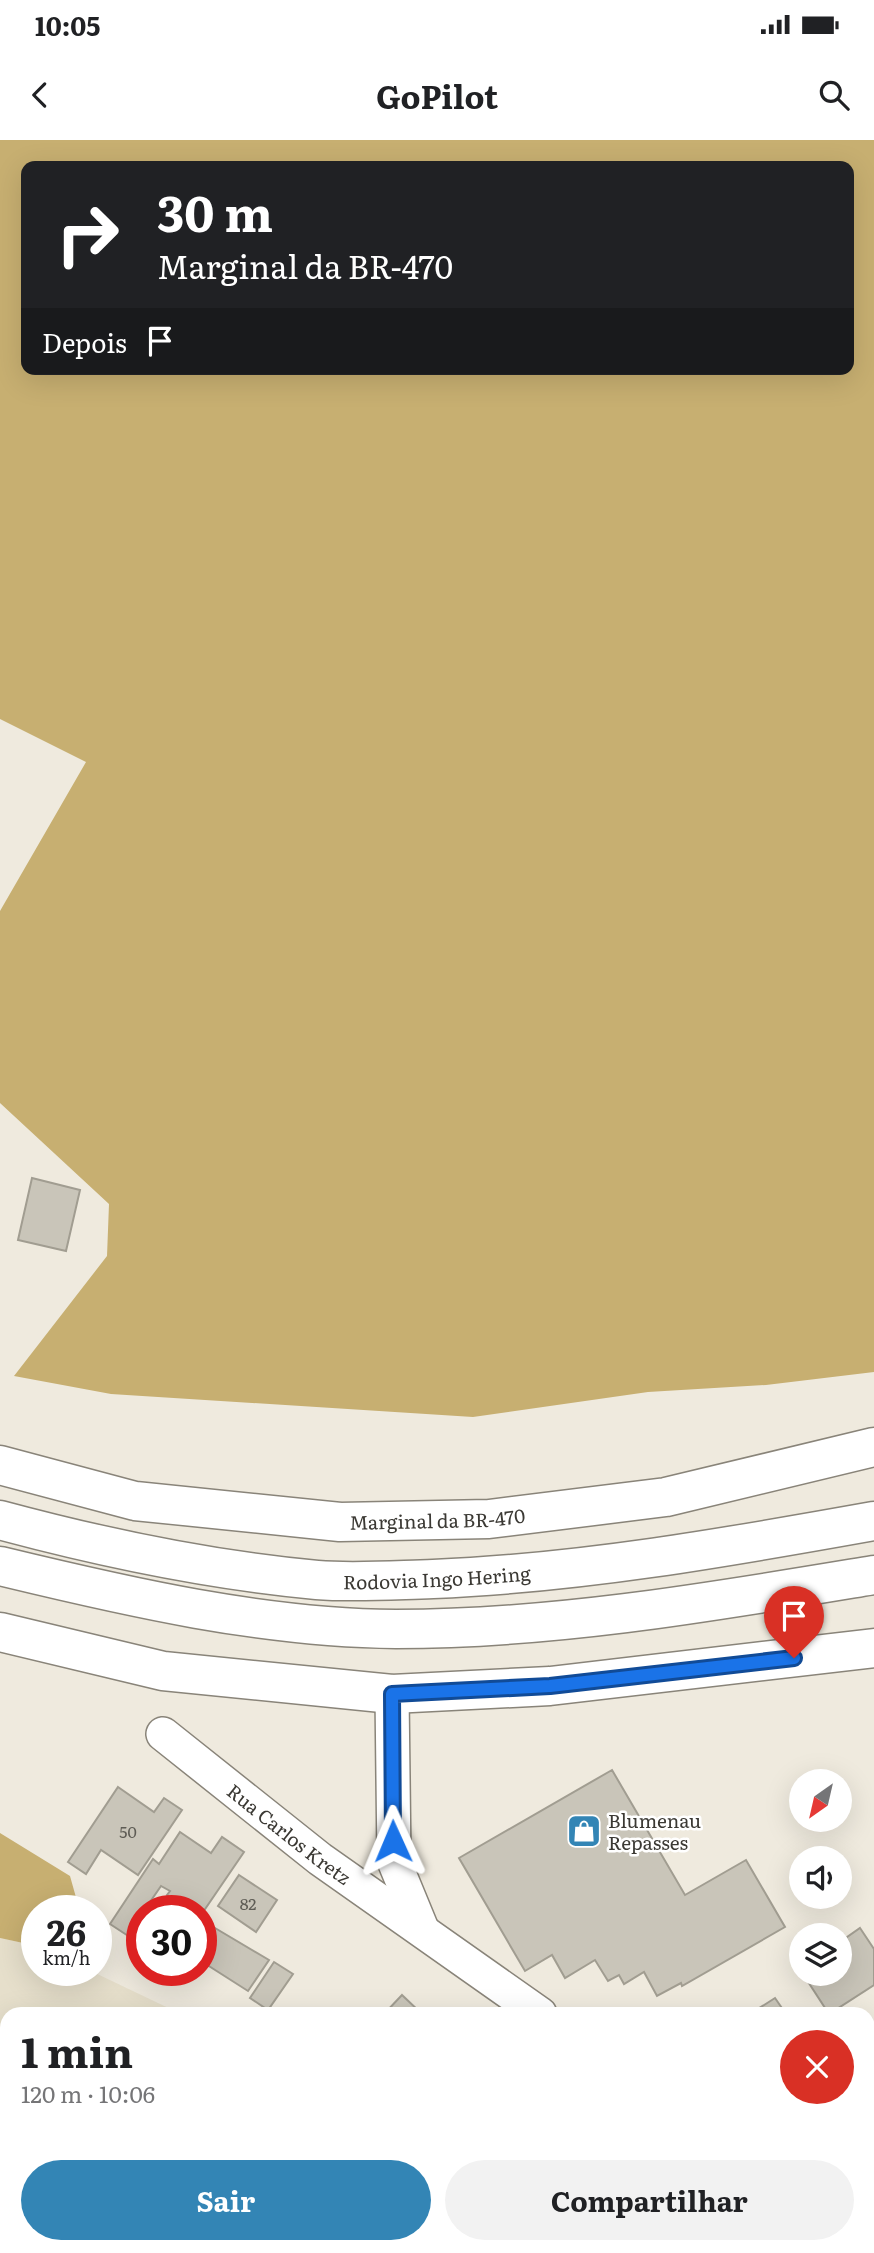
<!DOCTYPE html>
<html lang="pt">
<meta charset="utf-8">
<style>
:root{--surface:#fff;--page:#f2f2f2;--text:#202124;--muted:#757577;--accent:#3385b5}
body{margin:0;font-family:Literata,serif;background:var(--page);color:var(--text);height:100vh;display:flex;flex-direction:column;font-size:26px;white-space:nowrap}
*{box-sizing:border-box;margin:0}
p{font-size:23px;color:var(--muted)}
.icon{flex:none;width:38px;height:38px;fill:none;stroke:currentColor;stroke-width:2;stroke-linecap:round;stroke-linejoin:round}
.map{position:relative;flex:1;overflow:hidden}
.sheet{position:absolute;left:0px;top:1867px;width:875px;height:247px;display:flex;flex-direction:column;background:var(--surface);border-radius:21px 21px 0 0;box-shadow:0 7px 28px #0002}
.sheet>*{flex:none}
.top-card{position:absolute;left:21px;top:21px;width:833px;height:214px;border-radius:14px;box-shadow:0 7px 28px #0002;background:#202124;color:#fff;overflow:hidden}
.needle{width:46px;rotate:214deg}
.tools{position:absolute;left:789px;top:1629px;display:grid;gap:14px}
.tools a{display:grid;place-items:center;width:63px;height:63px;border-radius:50%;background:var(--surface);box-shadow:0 7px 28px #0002;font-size:35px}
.speed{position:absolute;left:21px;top:1755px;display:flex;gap:14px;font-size:35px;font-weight:700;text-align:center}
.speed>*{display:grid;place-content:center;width:91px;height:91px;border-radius:50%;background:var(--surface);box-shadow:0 7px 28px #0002;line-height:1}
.speed small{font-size:18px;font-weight:400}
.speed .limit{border:10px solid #d22;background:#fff;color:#111}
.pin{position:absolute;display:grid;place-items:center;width:60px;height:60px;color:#fff;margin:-72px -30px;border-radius:50% 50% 50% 0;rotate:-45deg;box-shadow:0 0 7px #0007}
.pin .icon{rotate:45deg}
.me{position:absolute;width:77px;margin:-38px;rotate:359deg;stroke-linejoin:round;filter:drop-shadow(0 0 5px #0008)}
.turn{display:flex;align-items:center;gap:24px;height:147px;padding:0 21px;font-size:32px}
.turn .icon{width:91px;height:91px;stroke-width:2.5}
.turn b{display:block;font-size:49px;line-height:60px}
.then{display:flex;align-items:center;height:66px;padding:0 21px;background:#0003;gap:14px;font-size:26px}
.round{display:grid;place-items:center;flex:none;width:74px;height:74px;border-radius:37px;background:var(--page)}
.summary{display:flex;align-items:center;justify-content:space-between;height:119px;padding:0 21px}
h1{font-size:42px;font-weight:700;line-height:52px}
.primary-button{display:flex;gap:14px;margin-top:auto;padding:14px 21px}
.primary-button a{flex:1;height:80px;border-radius:42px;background:var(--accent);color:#fff;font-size:28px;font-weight:700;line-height:80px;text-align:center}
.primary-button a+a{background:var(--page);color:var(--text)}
.status{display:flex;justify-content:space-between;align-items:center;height:49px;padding:0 35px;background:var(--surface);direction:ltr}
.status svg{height:19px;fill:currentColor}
header{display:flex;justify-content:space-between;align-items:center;height:91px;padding:0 21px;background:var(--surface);font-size:32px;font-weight:700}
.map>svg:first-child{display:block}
</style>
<div class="status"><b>10:05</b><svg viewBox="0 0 49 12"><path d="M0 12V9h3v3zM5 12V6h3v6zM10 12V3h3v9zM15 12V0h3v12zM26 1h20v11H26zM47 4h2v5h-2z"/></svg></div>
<header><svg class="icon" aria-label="back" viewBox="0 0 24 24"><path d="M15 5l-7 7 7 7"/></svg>GoPilot<svg class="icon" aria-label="search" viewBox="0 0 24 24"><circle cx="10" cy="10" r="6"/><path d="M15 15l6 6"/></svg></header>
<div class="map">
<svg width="874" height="2113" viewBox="0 0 874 2113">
<rect width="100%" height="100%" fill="#efeade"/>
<path fill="#e6dfcb" d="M0,1798L37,1806V1830L91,1831L181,1874H7V2107H545L541,2113H0Z"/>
<g fill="#c7af71" fill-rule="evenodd">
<path d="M0,0H874V1232L766,1245L648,1252L473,1277L111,1254L14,1236L107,1116L109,1064L0,963V771L86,622L0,579ZM26,26H849V229H26Z"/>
<path d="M0,1693L70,1736L77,1761L70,1771H37V1806L0,1798Z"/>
</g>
<g fill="#c9c5b9" stroke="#a19d91" stroke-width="2">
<path d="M32,1038L80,1050L66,1111L18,1100Z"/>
<path d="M612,1630L685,1755L746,1720L785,1787L682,1846L681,1843L657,1856L644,1832L624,1844L619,1835L608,1841L595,1820L565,1838L552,1815L525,1831L459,1718Z"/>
<path d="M118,1647L154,1672L164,1658L182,1670L138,1735L101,1710L86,1734L68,1722Z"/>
<path d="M180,1692L211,1713L222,1697L244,1712L201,1775V1771H191L167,1755L170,1751L161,1746L150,1762L164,1771H142V1805L110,1784L153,1719L159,1724Z"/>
<path d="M239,1735L277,1760L256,1792L218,1766Z"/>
<path d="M215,1788L269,1820L248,1851L201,1821V1809Z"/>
<path d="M860,1788L874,1809V1845L829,1874L803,1834H840V1802Z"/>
<path d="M274,1822L293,1834L268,1870L250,1858Z"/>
<path d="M402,1855L422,1874H384Z"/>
<path d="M775,1858L786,1874H750Z"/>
<path d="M868,1988L874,1992V2043L869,2051Z"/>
<path d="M0,2089L7,2094V2107H26L35,2113H0Z"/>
<path d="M447,2107H545L541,2113H443Z"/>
<path d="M579,2107H627L623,2113H585Z"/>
<path d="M729,2107H762L758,2113H728L731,2109Z"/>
<path d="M776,2107H808L816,2113H771Z"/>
</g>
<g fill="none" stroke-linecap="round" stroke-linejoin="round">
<g stroke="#898479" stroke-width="36">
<g id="minor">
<path d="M392,1554L394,1721L422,1789"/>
<path id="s1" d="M163,1594L320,1719L540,1874"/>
<path d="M868,2092L874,2096"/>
</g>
</g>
<g stroke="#898479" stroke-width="41">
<g id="secondary">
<path id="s2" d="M0,1325L135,1361L340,1382L489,1379L666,1357L874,1307"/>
<path d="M0,1492L163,1531L392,1554L550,1546L874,1508"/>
</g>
</g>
<g stroke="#898479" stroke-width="41">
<g id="trunk">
<path id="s3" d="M0,1380C104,1408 209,1430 317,1440C355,1443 395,1440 433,1439C581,1433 729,1407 874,1381"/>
<path d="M0,1426C128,1457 263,1488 396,1489C556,1489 717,1461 874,1435"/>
</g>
</g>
<use href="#minor" stroke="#fff" stroke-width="33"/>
<use href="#secondary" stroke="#fff" stroke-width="38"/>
<use href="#trunk" stroke="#fff" stroke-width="38"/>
</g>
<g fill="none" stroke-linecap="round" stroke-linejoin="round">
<g stroke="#114b97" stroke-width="18">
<path id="route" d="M393,1701L392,1554L550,1546L794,1518"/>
</g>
<use href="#route" stroke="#1a73e8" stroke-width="12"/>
</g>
<defs>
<g id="shop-square" transform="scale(1.75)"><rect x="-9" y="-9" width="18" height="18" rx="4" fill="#3385b5" stroke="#fff"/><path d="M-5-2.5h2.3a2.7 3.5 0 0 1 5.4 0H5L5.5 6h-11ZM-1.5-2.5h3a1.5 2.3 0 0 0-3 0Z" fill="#fff"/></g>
</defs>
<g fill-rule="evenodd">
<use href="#shop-square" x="584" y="1691"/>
</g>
<g text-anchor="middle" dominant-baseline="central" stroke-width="5" stroke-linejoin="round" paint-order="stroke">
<g font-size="16" fill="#5e5c55">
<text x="128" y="1691">50</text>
<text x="248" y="1763">82</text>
</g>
<g font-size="19" fill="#3b3934" stroke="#fff">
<text stroke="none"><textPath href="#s2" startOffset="443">Marginal da BR-470</textPath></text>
<text stroke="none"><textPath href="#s3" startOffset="443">Rodovia Ingo Hering</textPath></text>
<text stroke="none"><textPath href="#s1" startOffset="161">Rua Carlos Kretz</textPath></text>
</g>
<g font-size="19" fill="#3b3934" stroke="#fff" text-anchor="start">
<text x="608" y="1680">Blumenau<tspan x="608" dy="22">Repasses</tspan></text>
</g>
</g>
</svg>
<div class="tools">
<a><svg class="needle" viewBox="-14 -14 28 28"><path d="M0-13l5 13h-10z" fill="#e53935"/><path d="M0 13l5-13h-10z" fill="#757577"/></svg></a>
<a><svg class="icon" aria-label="sound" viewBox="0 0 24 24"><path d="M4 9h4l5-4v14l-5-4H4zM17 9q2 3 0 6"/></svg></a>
<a><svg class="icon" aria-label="layers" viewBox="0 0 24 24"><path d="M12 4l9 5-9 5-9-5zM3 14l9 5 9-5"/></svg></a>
</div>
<div class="speed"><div>26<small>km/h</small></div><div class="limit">30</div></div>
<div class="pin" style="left:794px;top:1518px;background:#d93025"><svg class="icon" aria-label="arrive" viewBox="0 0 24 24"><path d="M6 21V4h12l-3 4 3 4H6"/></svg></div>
<svg class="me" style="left:393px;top:1701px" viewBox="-20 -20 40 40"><path d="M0-17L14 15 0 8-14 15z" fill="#1a73e8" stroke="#fff" stroke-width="4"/></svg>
<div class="top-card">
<div class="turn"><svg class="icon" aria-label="right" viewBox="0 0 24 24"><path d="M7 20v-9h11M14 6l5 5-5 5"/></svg><div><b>30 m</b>Marginal da BR-470</div></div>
<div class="then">Depois<svg class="icon" aria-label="arrive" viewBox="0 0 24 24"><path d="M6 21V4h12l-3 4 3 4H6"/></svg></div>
</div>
<section class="sheet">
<div class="summary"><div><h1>1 min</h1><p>120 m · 10:06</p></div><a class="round" style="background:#d93025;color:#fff"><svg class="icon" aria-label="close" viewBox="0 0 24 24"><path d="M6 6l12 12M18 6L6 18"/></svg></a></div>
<div class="primary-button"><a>Sair</a><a>Compartilhar</a></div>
</section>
</div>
